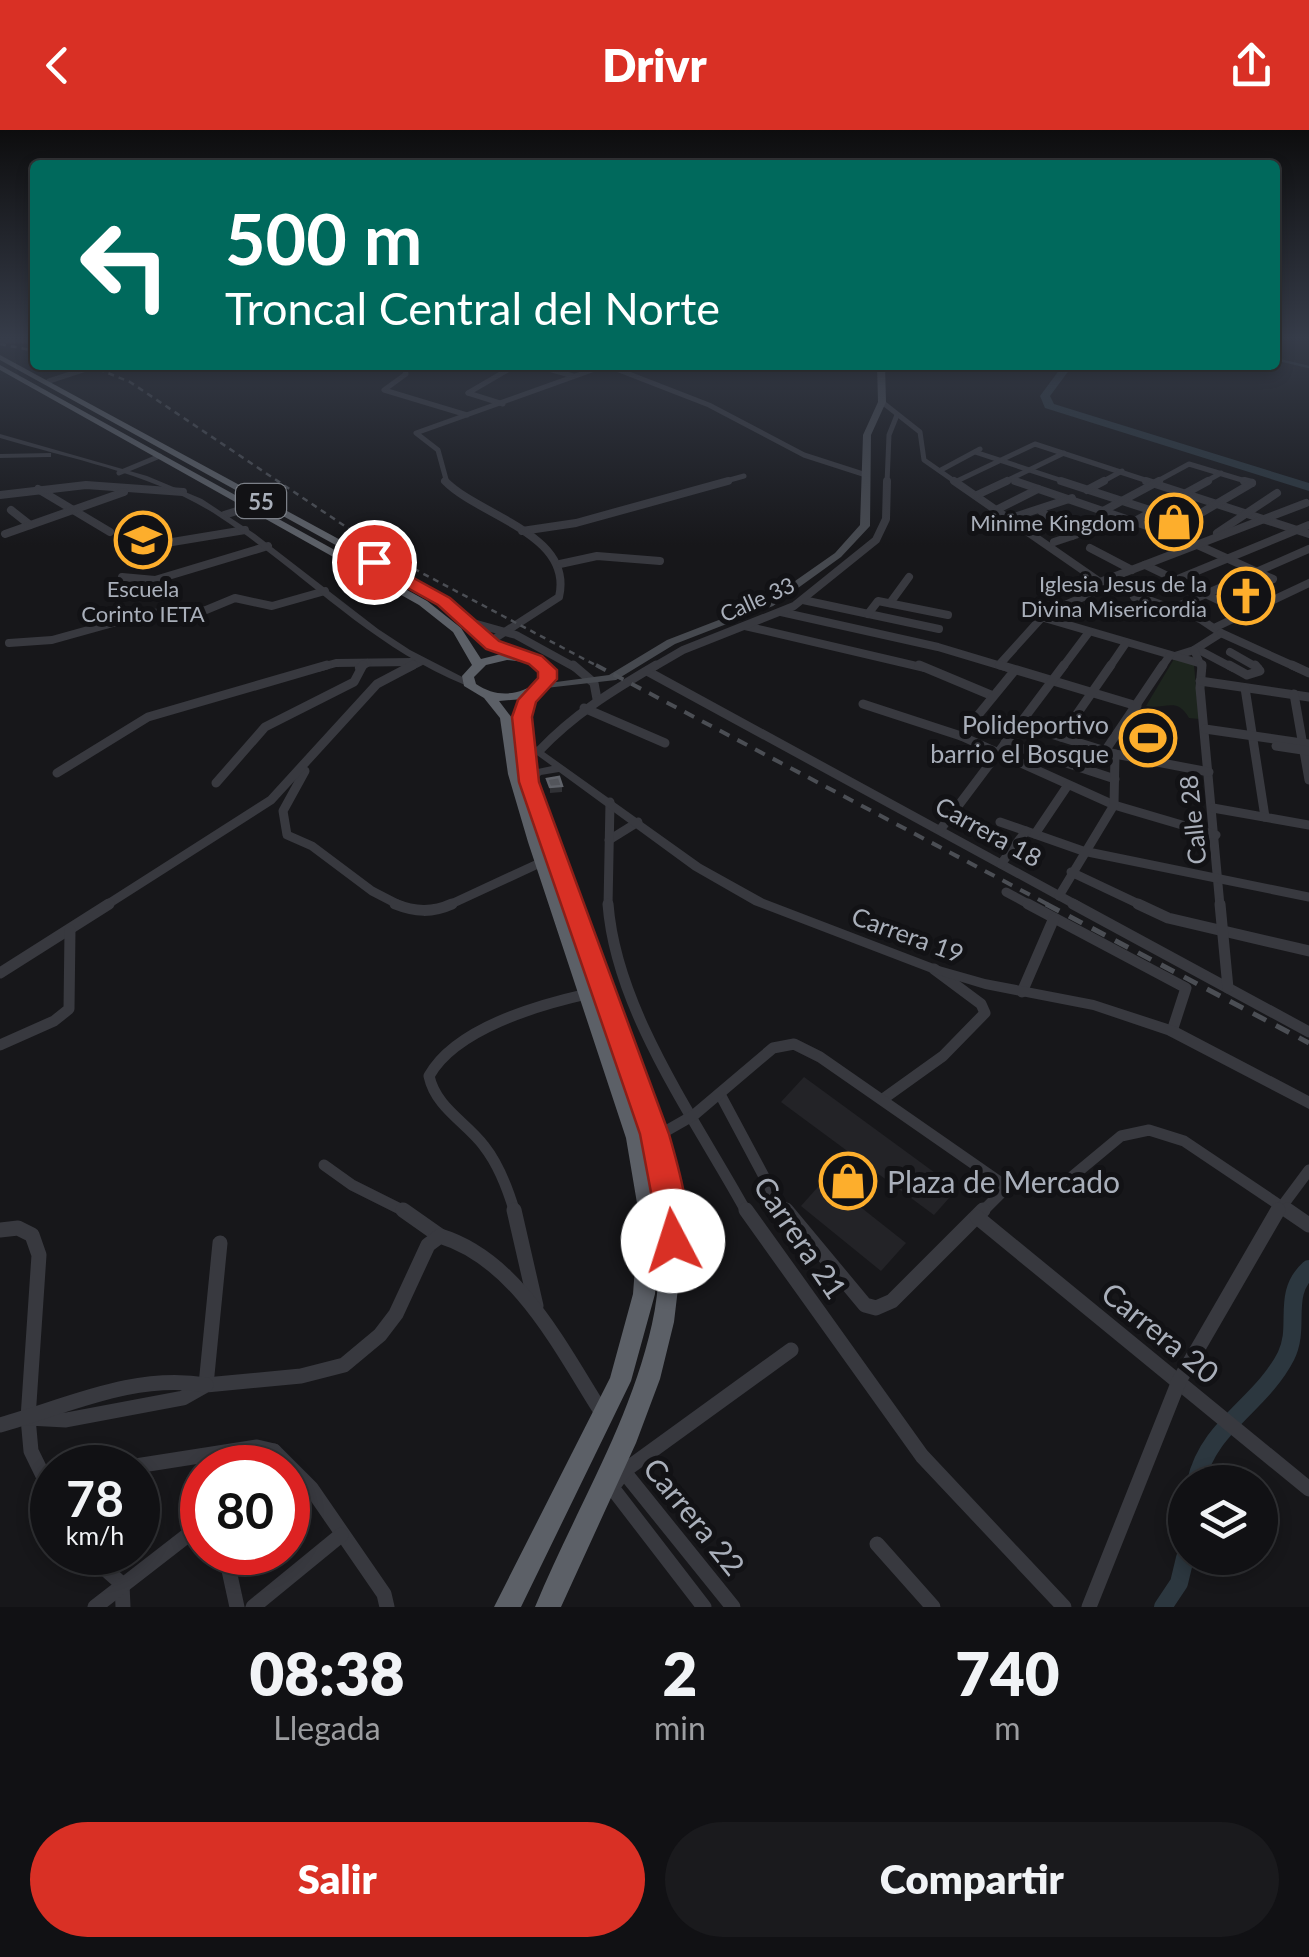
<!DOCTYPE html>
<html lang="es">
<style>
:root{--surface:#111114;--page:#1a1a1d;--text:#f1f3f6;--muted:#9c9da0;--line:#303134;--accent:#d93025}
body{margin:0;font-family:Lato,sans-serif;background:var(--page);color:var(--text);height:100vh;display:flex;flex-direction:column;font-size:38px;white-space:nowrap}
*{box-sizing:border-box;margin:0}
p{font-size:32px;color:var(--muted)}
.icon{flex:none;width:55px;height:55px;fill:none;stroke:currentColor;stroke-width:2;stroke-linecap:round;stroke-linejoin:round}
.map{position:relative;height:1477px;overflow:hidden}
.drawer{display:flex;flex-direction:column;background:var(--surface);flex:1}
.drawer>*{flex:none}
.banner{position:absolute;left:30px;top:30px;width:1250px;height:210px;border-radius:10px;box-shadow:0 5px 15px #0003,0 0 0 2px var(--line);background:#00695c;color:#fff;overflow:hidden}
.tools{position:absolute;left:1168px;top:1335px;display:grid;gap:20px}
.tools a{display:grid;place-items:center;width:110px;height:110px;border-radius:50%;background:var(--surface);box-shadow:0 5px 15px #0003,0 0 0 2px var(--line);font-size:50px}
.speed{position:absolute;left:30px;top:1315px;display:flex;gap:20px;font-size:50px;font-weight:700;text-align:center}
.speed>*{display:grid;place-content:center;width:130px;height:130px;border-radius:50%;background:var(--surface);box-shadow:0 5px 15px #0003,0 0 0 2px var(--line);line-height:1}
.speed small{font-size:25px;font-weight:400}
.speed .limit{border:15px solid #d22;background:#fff;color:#111}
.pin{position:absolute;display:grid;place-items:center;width:85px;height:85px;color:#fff;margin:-42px;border:5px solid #fff;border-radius:50%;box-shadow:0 2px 10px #0007}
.me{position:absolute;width:110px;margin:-55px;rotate:355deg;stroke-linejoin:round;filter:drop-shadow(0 0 8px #0008)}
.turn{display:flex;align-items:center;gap:35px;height:210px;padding:0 30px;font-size:45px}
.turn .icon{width:130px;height:130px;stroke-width:2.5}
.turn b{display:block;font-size:70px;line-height:85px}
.eta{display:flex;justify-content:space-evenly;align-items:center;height:170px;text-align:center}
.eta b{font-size:60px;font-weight:800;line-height:70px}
.primary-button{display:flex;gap:20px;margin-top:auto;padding:20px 30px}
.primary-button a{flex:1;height:115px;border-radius:60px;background:var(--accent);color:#fff;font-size:40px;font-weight:800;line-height:115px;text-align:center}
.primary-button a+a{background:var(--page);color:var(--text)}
header{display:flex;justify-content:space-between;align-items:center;height:130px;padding:0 30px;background:var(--accent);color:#fff;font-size:45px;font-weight:800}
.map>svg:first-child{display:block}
</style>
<header><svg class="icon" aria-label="back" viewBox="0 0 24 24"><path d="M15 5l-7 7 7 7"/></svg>Drivr<svg class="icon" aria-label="share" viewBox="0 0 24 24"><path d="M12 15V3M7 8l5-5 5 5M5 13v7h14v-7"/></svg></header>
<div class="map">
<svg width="1309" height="1477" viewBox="0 0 1309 1477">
<rect width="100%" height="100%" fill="#17171a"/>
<g fill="#232327">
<path d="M804,947L957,1059L934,1085L781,972Z"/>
<path d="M825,1049L906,1113L881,1141L801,1076Z"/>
</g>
<g fill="#1d251e">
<path d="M1174,529L1194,535L1199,589L1189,588C1177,566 1165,580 1146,576Z"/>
<path d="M1132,592L1167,599L1164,623L1129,616Z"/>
</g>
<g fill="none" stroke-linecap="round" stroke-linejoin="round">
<path stroke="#2c373f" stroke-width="2.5" d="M1275,229L1309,237"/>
<g stroke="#2c373f" stroke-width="18">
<path d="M1196,1352C1208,1296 1261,1275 1286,1226C1301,1196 1281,1165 1309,1139"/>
<path d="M1163,1477L1179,1453L1185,1428"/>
</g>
<path fill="#2c373f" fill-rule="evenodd" d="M1063,235H1073L1050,266L1054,274L1309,353V361L1045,278L1040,266Z"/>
<g stroke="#38393f" stroke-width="5">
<path d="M0,211H35"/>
<path d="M404,235L406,244L384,260L467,285"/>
<path d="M535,235L573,246"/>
<path d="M49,251L98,235"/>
<path d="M468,263L516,235"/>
<path d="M468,263L503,274"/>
<path d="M882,272L920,302L924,330L957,353"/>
<path d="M975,322L1069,353"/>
<path d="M941,340L980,319"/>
<path d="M119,343L160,326"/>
<path d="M1011,349L1023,353"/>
<path d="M957,351L1035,314L1154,353"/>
<path d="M447,353L438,320L416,303L606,235L709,275L804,325L866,345"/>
<path d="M719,353L744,346"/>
<path d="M887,353L889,305L897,285"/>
<path d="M1002,353L1064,323"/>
<path d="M1100,353L1122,341"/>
<path d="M1154,353L1189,334L1252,353"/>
<path d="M1203,353L1221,343"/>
</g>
<g stroke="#38393f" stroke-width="8">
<path d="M445,351C479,386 574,404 559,467L497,507L492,515"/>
<path d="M954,351L1100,452L1200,489L1221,503L1194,520L1175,526"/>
<path d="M1015,351L1182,408L1273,449"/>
<path d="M1061,351L1153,381"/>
<path d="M1146,351L1309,404"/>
<path d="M1244,351L1252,353"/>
<path d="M38,359L110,402"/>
<path d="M1087,360L1104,351"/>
<path d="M0,365L86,355L183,362"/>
<path d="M977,365L1007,351"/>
<path d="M998,379L1038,359"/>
<path d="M11,380L30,395"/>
<path d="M1041,381L1072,406"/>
<path d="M1103,381L1159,351"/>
<path d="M224,385L250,377"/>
<path d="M1011,388L1072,368"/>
<path d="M1135,391L1208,351"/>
<path d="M522,401L576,393L728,351"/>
<path d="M1167,403L1252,353"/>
<path d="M1217,403L1277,363"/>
<path d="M5,404L124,362"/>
<path d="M1054,412L1090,400"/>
<path d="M136,418L245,400"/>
<path d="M1090,418L1132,440"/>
<path d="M560,434L597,426L660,431"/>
<path d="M1145,435L1245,483"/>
<path d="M122,447L155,450L268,416"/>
<path d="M1100,452L1306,373"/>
<path d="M1134,467L1309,395"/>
<path d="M803,470L939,499"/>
<path d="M890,473L909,447"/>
<path d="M1169,480L1309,419"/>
<path d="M781,482L938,517L1008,538"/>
<path d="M868,484L878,471L948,485"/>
<path d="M1041,487L1202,534"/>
<path d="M466,491L516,505L576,538"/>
<path d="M745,496L925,538"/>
<path d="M1216,497L1309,453"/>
<path d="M1221,503L1298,538"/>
<path d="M9,513L52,510L149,483L206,480L235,468L272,476L325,461"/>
<path d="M1197,519L1233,538"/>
<path d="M1194,520L1202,538"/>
<path d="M1230,522L1258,538"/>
<path d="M999,535L1045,484L1108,456"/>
<path d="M318,538L336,533L412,532"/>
<path d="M359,538L367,533"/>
<path d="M408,538L420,532"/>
<path d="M652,538L683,520L794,476L876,410L886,389L887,351"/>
<path d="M1062,538L1089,502"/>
<path d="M1109,538L1126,513"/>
<path d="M1161,538L1170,525"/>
</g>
<g stroke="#38393f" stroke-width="9">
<path d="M573,535L594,553L597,569"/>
<path d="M919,535L993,566"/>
<path d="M1000,535L1137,576"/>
<path d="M1202,535L1200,558L1220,776"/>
<path d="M1229,535L1247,545L1260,541L1255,535"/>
<path d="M1292,535L1309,543"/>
<path d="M647,541L1078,776"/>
<path d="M1200,551L1309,567"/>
<path d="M1245,558L1265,687"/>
<path d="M1294,564L1309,650"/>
<path d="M863,574L961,606L1114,675L1216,705"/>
<path d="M584,578L665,613"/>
<path d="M1019,594L1115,624L1209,642"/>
<path d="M1205,599L1309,614"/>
<path d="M961,606L1015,540"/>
<path d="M1061,607L1111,535"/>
<path d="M1005,613L1115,649"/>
<path d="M1276,616L1309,621"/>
<path d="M539,621C574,584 612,561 656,535"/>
<path d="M1105,621L1163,535"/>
<path d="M305,641L283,681L287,705L312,716L372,761L401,776"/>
<path d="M57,643L148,587L327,535"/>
<path d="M216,653L265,597L354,552L363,535"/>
<path d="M1213,678L1309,695"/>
<path d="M1000,692L1083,721L1309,767"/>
<path d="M940,700L1064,535"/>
<path d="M1035,704L1068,655"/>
<path d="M609,710L638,692"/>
<path d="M1001,734L1026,701"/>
<path d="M1071,742L1143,776"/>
<path d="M1006,762L1032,776"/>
<path d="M1059,766L1114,675L1115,624"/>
<path d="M105,776L271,670L377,554L413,535"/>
<path d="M447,776L542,732"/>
<path d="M608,776L610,672"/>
</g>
<g stroke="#38393f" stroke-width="11">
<path d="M395,774C415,782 432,783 452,774"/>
<path d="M608,774C616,881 696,990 747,1083"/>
<path d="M1028,774L1186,858L1172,901"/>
<path d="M1073,774L1309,902"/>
<path d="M1138,774L1168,788L1309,821"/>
<path d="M1220,774L1228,858"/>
<path d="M0,843L109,774"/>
<path d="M1022,862L1054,788"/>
<path d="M0,915L54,891L69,879L70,800"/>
<path d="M721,966L776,1069L788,1083"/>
<path d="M883,969L943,926L985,883L981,874L934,839"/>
<path d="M635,1008L666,1001L694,985L773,918L794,914L820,927L1007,1057H1053L1068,1050L1121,1006L1149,1000L1184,1011L1291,1083"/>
<path d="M324,1035L352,1055L408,1083"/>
<path d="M515,1083C508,1059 499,1035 484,1016C466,992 436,978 429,946C455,899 538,875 587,864"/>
<path d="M981,1083L1007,1057"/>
<path d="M1277,1083L1309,1040"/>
</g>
<g stroke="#38393f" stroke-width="15">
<path d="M403,1080L440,1106"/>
<path d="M514,1080L536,1176"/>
<path d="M746,1080L922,1326L1064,1477"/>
<path d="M786,1080L865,1175L876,1178L892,1171L983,1080"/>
<path d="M1287,1080L1309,1095"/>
<path d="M977,1087L1309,1359"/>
<path d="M0,1100L18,1098L32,1105L39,1125L28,1288L31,1321L52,1364"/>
<path d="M206,1255L220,1113"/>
<path d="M28,1288L66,1290L183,1268L206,1255L301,1246L344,1235L380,1205L396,1184L428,1115L440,1106C519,1130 562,1221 604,1286"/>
<path d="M0,1295C68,1276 134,1243 206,1255"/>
<path d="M274,1321L311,1358L384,1464L387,1477"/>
<path d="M123,1338L257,1317L274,1321L272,1338"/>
<path d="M621,1338L733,1477"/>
<path d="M607,1351L704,1477"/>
<path d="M616,1352L624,1341L791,1220"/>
<path d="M877,1414L933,1477"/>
<path d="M86,1422L122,1454L123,1477"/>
<path d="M225,1422L237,1477"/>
<path d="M95,1477L202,1394"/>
<path d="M253,1477L341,1405"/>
<path d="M1089,1477L1179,1251L1278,1080"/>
</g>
<g fill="#38393f" fill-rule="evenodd">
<path d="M0,304L147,346L202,369L255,404L378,499L410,520L474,553L469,556L465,555C368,515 306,444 221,388C156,344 74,330 0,308Z"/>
<path d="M51,323V327H48L0,328V324Z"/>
<path d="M523,607L701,734L764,769L939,836L985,849L1094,870L1177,897L1309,966V979L1167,905L1093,880L985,859L929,842L754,775L693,740L559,642L541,645L533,654H525L523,652L533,640L552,636L519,612L518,610Z"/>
</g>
<path fill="#46494f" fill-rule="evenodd" d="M877,235H885L886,272L871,305L870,396L841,427L773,476L675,514L616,550L537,559L535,557L541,554L609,545L667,510L765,472L835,423L860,395L863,305L878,272Z"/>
<path fill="#5c6067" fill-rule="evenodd" d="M0,225L427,457L506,517C525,527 538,524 554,541L551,553L539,563L528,587L536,652L664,1004L678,1070L681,1133L674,1192L660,1249L636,1313L561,1477H535C574,1382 629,1296 652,1194C660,1159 660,1123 659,1088L655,1164L631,1251L521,1477H494L610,1248L633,1164L639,1085L626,1008L528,712L508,644L500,588L484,568L464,556L462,546L472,535L453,502L419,475L0,240V235L427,471L461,498L481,529L501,524L419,461L0,230ZM507,530L532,533L542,542L539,551C519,566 497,568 476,554L474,547L486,535ZM523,569L516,587L521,637L512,588L499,571ZM537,694L646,1004L659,1084L644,1008Z"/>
<g stroke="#4b4e54" stroke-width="2.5" stroke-dasharray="6 5" stroke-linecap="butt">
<path d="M0,214L35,221"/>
<path d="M88,235L130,252L388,425L601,538"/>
</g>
<path stroke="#4b4e54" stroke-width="4" stroke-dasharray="11 9" stroke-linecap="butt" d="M596,535L1051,776"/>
<path stroke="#4b4e54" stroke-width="5" stroke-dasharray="15 11" stroke-linecap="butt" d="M1046,774L1309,913"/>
</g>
<path fill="#484a4f" d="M1268,459L1266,464L1245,475L1228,466L1230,461Z"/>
<g fill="#303135">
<path d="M1268,459L1266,464L1245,475L1247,469Z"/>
<path d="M562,656V662L550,663V657Z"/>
</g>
<g fill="#53555b" stroke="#60636a" stroke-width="2.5">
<path d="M1249,452L1268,459L1247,469L1230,461Z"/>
<path d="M559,647L562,656L550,657L547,649Z"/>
</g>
<linearGradient id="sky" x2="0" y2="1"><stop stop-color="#0d0d0e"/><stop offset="0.5" stop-color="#363c49"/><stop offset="1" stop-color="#363c49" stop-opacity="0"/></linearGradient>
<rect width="1309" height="415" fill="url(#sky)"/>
<path fill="#d93025" stroke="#8d1f18" stroke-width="2.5" d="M368,429H379L450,468L499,511L542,526L557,540V549L536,572L532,587L539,652L669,1004C677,1033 696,1094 684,1121L673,1125L662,1121L640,1004L519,652L512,587L518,570L538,548V542L529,534L486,519L438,475L368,436Z"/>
<defs>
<g id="shop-ring" transform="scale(2.875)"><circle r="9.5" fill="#121215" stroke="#fdae2c" stroke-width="1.5"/><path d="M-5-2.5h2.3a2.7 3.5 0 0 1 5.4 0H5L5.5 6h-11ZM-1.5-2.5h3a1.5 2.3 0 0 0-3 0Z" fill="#fdae2c"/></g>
<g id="school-ring" transform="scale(2.875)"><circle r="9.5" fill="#121215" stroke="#fdae2c" stroke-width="1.5"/><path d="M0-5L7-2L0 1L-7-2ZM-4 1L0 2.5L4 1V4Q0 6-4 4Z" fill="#fdae2c"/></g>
<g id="church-ring" transform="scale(2.875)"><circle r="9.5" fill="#121215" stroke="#fdae2c" stroke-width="1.5"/><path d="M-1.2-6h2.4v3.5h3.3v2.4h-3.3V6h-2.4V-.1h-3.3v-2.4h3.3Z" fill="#fdae2c"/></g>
<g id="stadium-ring" transform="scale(2.875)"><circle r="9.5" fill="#121215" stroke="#fdae2c" stroke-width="1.5"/><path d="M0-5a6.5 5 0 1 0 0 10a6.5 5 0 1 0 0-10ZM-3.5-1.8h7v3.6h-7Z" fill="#fdae2c"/></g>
</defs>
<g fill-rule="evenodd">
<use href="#shop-ring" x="1174" y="392"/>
<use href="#school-ring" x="143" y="410"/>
<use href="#church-ring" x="1246" y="466"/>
<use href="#stadium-ring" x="1148" y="608"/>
<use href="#shop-ring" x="848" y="1051"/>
</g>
<g text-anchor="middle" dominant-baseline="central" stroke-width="10" stroke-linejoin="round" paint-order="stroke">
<rect fill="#121215" stroke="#7c8088" stroke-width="2.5" x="236" y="354" width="50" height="34" rx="8"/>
<g font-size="22" font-weight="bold" fill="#a9afba">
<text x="261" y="371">55</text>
</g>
<g font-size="22" fill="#a9afba" stroke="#121215" text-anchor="end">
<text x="1135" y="392">Minime Kingdom</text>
<text x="1207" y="453">Iglesia Jesus de la<tspan x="1207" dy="25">Divina Misericordia</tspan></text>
<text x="143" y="458" text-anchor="middle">Escuela<tspan x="143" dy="25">Corinto IETA</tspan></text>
</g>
<g font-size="22" fill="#a9afba" stroke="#121215">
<text transform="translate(757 469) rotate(-24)">Calle 33</text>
</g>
<g font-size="25" fill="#a9afba" stroke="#121215" text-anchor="end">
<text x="1109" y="594">Polideportivo<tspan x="1109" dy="29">barrio el Bosque</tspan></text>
</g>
<g font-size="25" fill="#a9afba" stroke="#121215">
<text transform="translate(1192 690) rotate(-96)">Calle 28</text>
<text transform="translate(989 701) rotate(29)">Carrera 18</text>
<text transform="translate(908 804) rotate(20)">Carrera 19</text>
</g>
<g font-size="30" fill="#a9afba" stroke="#121215" text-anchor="start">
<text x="887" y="1051">Plaza de Mercado</text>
</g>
<g font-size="30" fill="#a9afba" stroke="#121215">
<text transform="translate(801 1107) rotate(56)">Carrera 21</text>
<text transform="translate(1161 1202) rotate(39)">Carrera 20</text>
<text transform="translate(695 1386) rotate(51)">Carrera 22</text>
</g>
</g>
</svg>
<div class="tools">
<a><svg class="icon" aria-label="layers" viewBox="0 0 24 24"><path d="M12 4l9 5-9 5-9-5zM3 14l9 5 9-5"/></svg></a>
</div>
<div class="speed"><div>78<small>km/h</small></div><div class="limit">80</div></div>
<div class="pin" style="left:374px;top:432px;background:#d93025"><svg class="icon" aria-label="arrive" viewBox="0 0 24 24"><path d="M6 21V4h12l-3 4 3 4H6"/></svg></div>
<svg class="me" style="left:673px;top:1111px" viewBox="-20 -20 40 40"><circle r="19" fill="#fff"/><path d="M0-13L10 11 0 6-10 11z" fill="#d93025"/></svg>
<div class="banner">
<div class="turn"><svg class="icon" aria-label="left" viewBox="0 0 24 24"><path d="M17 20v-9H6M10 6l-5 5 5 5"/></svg><div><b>500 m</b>Troncal Central del Norte</div></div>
</div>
</div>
<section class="drawer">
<div class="eta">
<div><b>08:38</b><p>Llegada</p></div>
<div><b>2</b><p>min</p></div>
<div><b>740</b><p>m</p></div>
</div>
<div class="primary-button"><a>Salir</a><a>Compartir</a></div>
</section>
